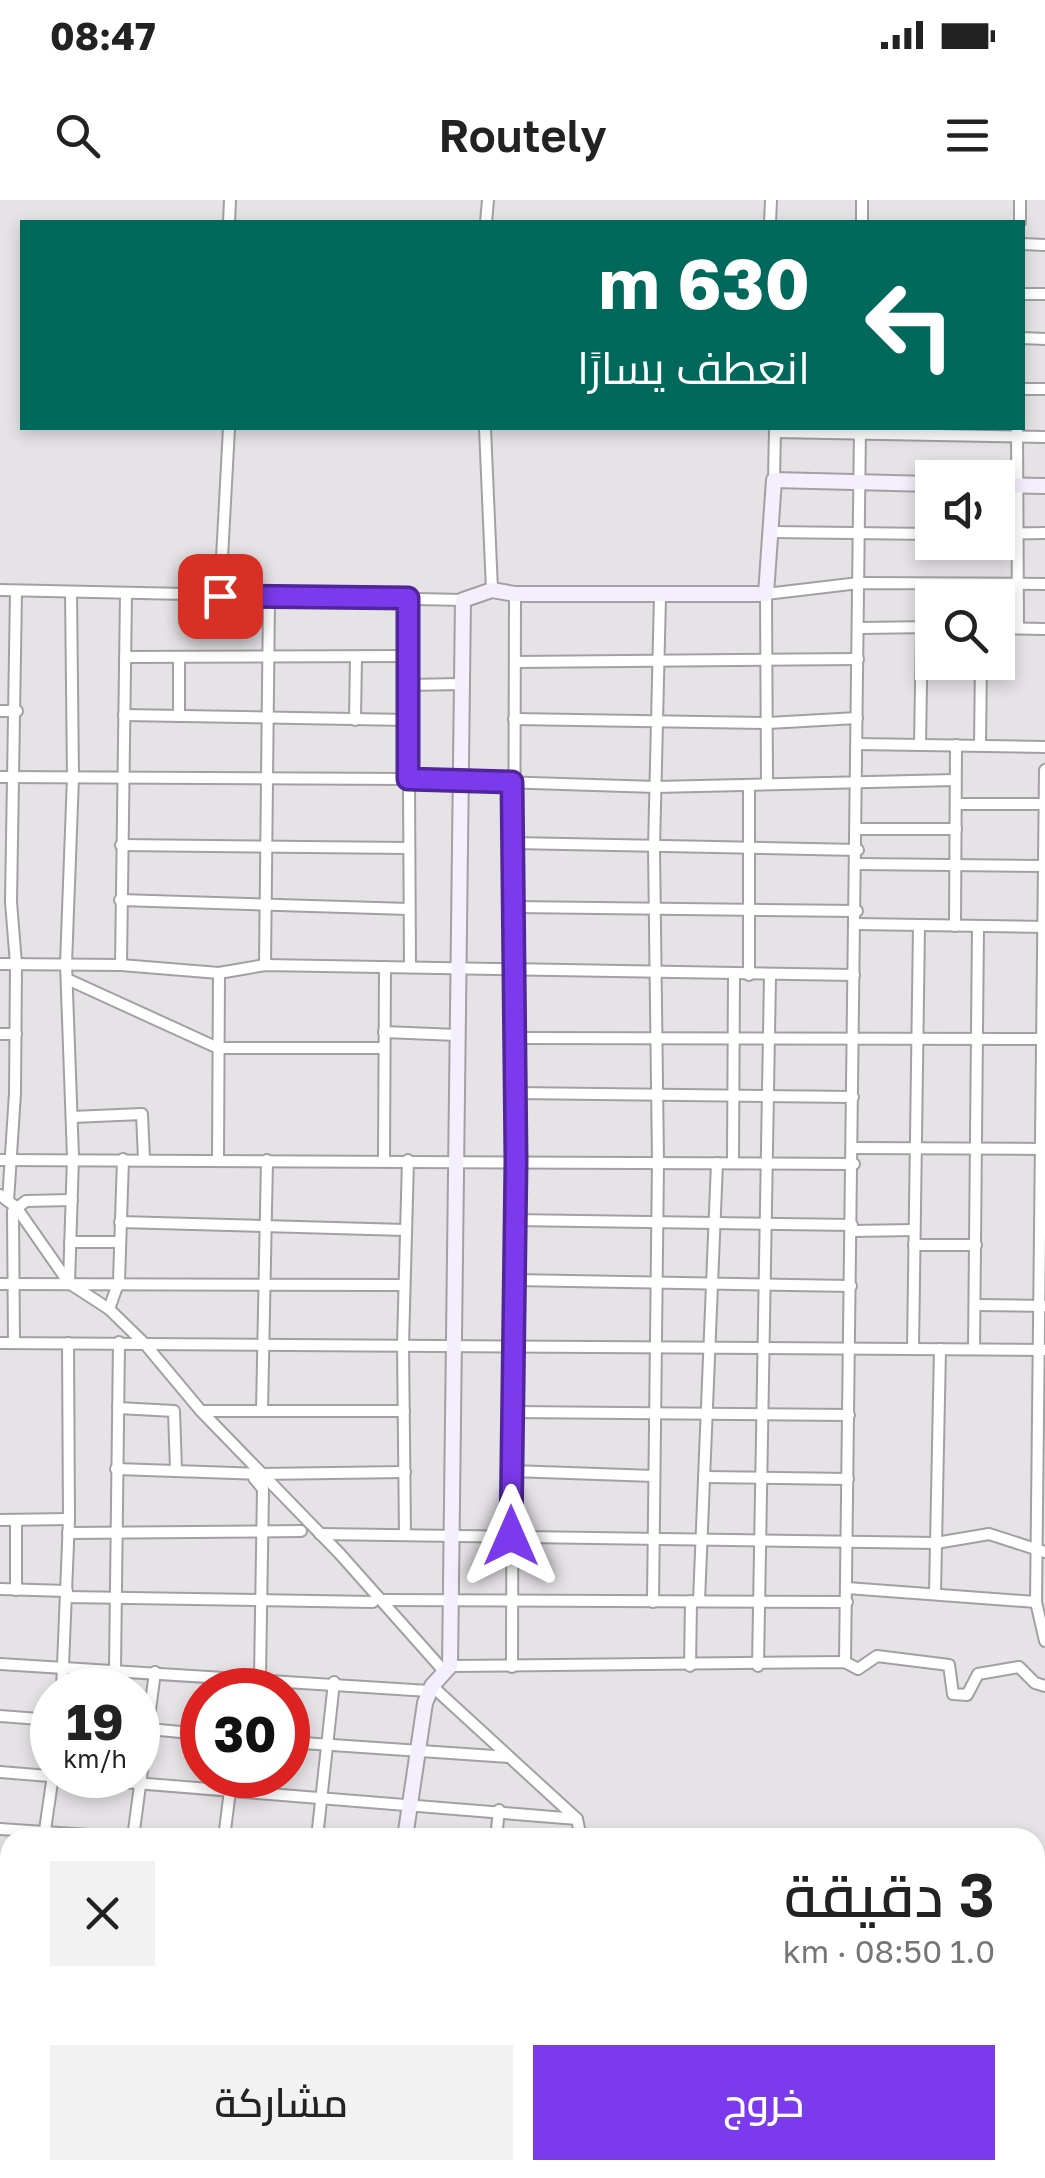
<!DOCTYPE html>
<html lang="ar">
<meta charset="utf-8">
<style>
:root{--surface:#fff;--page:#f2f2f2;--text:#222;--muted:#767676;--accent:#7c3aed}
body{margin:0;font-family:"Golos Text",Cairo,sans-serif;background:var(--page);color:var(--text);direction:rtl;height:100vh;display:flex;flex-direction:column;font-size:38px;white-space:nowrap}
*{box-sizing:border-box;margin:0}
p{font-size:32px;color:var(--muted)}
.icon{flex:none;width:55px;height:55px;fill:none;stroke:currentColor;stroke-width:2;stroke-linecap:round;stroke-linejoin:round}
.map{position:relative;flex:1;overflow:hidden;direction:ltr}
.drawer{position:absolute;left:0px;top:1628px;width:1045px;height:352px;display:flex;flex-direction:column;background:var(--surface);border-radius:30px 30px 0 0;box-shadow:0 5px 15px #0003;direction:rtl}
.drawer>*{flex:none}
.top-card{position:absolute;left:20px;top:20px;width:1005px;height:210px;border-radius:0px;box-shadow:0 5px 15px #0003;direction:rtl;background:#00695c;color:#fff;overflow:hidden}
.tools{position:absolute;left:915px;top:260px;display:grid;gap:20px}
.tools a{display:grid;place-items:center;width:100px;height:100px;border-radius:0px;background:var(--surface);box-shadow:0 5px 15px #0003;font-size:50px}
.speed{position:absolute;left:30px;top:1468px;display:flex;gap:20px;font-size:50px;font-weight:700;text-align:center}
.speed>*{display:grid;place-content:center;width:130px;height:130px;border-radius:50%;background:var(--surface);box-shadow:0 5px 15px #0003;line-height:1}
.speed small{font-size:25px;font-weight:400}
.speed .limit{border:15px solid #d22;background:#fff;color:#111}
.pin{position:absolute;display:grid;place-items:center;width:85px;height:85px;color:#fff;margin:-42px;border-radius:20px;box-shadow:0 5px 15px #0006}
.me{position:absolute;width:110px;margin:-55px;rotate:0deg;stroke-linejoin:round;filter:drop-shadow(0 0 8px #0008)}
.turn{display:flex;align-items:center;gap:35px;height:210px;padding:0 50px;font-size:45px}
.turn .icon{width:130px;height:130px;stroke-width:2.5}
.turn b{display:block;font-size:70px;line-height:85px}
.round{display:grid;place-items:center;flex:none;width:105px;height:105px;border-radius:0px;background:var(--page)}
.summary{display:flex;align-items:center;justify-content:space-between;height:170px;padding:0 50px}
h1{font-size:60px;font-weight:600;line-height:75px}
.action{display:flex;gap:20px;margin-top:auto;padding:20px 50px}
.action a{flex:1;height:115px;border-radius:0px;background:var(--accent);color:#fff;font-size:40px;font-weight:600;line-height:115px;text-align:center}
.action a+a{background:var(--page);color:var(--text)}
.status{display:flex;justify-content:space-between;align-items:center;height:70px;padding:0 50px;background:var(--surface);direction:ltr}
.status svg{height:28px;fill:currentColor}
header{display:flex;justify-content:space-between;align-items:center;height:130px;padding:0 50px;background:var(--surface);font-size:45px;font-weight:600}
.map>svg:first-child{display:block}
</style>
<div class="status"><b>08:47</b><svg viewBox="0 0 49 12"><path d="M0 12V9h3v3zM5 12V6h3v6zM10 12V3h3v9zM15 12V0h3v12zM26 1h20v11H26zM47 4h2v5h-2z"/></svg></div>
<header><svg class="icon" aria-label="menu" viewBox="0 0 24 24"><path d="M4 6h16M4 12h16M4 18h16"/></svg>Routely<svg class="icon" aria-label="search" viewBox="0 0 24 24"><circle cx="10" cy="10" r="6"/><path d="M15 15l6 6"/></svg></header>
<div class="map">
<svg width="1045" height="1978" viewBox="0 0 1045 1978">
<rect width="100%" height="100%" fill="#e5e3e5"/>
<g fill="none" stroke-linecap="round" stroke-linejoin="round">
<g stroke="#a3a0a3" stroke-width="14">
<g id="street">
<path d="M229,22L230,0"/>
<path d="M486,22L488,0"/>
<path d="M770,22L771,0"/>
<path d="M862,22V0"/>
<path d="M1020,22V0"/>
<path d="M1022,44L1045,45"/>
<path d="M1022,94H1045"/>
<path d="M1022,138L1045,139"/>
<path d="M1022,189H1045"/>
<path d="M485,228L492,390"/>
<path d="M1017,228L1018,428"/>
<path d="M775,232L1045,237"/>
<path d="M774,280L775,228"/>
<path d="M771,332L932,334"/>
<path d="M998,334L1045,333"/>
<path d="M0,390L463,400"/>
<path d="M220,395L229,228"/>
<path d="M408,398L410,767"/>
<path d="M860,428L932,427"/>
<path d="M998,428L1045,429"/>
<path d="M125,457L408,456"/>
<path d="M179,458V516"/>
<path d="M515,462L858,459"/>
<path d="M408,485L461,484"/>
<path d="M0,511H17"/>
<path d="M124,515L408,520"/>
<path d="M514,519L768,523L857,518"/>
<path d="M355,520L356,457"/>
<path d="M857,544L1045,547"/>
<path d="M920,544L922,427"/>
<path d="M980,545L981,462"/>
<path d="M1045,570L1036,1402L1045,1441"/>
<path d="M0,577L408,579L656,587L955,580"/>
<path d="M767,584L766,394L859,383L1045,384"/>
<path d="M956,604H1045"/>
<path d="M858,629H956"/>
<path d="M514,643L858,650"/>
<path d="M121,645L408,648"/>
<path d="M858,664L1045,666"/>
<path d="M120,700L409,709"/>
<path d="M514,707L857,711"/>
<path d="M856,724L1044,727"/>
<path d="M955,726L956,545"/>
<path d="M0,764L121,765L219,773L265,765L854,775"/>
<path d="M121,765L126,394"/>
<path d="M265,765L269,396"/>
<path d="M749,775V585"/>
<path d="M67,779L218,848H384"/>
<path d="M384,832L457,835"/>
<path d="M0,834H16"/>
<path d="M516,838L1041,839"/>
<path d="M515,893L853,897"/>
<path d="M72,917L142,914L144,959"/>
<path d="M853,948L1044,949"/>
<path d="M218,959L219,773"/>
<path d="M0,960L854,964"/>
<path d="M384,960L385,767"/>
<path d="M733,962L734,774"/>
<path d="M0,995L16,1007L69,1083L109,1109L145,1144L201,1211L340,1354L443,1470"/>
<path d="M8,1001L15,893L16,764L11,702L16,392"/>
<path d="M514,1020L852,1025"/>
<path d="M120,1022L405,1030"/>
<path d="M852,1031L914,1030"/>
<path d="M70,1042H120"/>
<path d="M914,1045H976"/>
<path d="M514,1080L851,1086"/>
<path d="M69,1083L73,957L66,764L73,577L71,392"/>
<path d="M0,1084L404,1085"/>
<path d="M975,1105L1044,1106"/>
<path d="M109,1109L119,1081L123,959"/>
<path d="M0,1143L1045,1150"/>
<path d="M14,1143L13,1011L26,1001L72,1000"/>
<path d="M913,1149L919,726"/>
<path d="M974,1149L978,726"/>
<path d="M118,1208L174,1211L176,1270"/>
<path d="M201,1211H262L267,960"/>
<path d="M262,1211H404"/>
<path d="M513,1212L849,1215"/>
<path d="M116,1269L260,1274L405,1272"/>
<path d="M512,1271L654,1276"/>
<path d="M705,1277L848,1279"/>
<path d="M254,1278L263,1289L260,1478"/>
<path d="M0,1320L69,1319"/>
<path d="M16,1320V1390"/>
<path d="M68,1333L301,1331"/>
<path d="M320,1334L936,1343L989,1334L1045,1352"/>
<path d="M405,1335L403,1144L408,960"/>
<path d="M847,1388L1036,1402"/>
<path d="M0,1389L67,1391"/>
<path d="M935,1393L940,1149"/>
<path d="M66,1397L373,1402"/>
<path d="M383,1400L847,1402"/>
<path d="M699,1401L717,963"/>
<path d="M653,1402L658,962L654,648L660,396"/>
<path d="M845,1462L860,228"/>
<path d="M0,1464L429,1491"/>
<path d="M450,1466L845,1462L858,1469L877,1456L949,1465L953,1494L967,1495L978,1474L1019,1467L1035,1483L1045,1486"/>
<path d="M690,1466L691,1401"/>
<path d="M758,1466L770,776"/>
<path d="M512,1467L515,394"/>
<path d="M115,1469L119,1142"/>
<path d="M432,1486L577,1619L581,1638"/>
<path d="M62,1490L69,1319L68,1143"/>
<path d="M0,1516L52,1520"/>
<path d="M138,1528L202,1534"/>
<path d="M288,1542L509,1557"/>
<path d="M0,1572L577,1619"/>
<path d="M0,1629L133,1638"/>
<path d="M44,1637L53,1575"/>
<path d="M133,1638L155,1472"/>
<path d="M224,1638L232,1575"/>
<path d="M317,1638L334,1482"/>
<path d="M496,1638L499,1610"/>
<path d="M0,1681L10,1682"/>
<path d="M0,1736L10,1737"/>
<path d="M1035,1792L1045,1699"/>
<path d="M0,1815L10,1816"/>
<path d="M0,1846H10"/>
<path d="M1035,1856H1045"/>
<path d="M1035,1920L1045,1919"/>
<path d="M0,1961L10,1874"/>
<path d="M862,1970L882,1978"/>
<path d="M899,1970L906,1978"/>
<path d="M1014,1973L1045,1974"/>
<path d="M87,1978L88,1970"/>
<path d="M176,1978L177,1970"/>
<path d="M270,1978V1970"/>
<path d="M452,1978L453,1970"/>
<path d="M532,1978L533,1970"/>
<path d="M845,1978L848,1970"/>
</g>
</g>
<g stroke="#a3a0a3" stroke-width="18">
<g id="secondary">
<path d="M998,285L1045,286"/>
<path d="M405,1638L425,1503L432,1486L450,1466L463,400L492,390L515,394H766L774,280L932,284"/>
<path d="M360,1978V1970"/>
</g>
</g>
<g stroke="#c2c2c2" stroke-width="19">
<g id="primary">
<path d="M0,1905L10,1906"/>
<path d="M620,1970L651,1978"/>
</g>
</g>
<use href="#street" stroke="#fff" stroke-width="10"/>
<use href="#secondary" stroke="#f4effc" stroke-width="14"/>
<use href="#primary" stroke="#e9e0fa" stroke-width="15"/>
</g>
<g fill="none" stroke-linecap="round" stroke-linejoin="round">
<g stroke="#51269a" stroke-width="25">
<path id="route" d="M220,396L408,398V579L512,582L516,961L511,1336"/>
</g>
<use href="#route" stroke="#7c3aed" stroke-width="18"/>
</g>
</svg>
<div class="tools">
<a><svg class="icon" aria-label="sound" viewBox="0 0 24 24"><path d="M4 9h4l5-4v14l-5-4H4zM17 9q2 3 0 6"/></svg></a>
<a><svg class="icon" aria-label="search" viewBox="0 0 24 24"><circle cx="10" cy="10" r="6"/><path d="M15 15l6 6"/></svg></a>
</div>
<div class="speed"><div>19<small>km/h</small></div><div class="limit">30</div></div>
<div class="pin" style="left:220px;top:396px;background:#d93025"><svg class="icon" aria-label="arrive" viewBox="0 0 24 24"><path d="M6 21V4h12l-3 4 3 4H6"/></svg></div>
<svg class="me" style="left:511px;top:1336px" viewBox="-20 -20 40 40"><path d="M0-17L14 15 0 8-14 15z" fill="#7c3aed" stroke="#fff" stroke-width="4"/></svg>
<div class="top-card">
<div class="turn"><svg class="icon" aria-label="left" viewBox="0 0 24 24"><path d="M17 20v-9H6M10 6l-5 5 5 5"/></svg><div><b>630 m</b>انعطف يسارًا</div></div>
</div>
<section class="drawer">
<div class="summary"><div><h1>3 دقيقة</h1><p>1.0 km · 08:50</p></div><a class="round"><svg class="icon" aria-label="close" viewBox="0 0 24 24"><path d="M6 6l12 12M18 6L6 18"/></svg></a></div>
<div class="action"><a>خروج</a><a>مشاركة</a></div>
</section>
</div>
